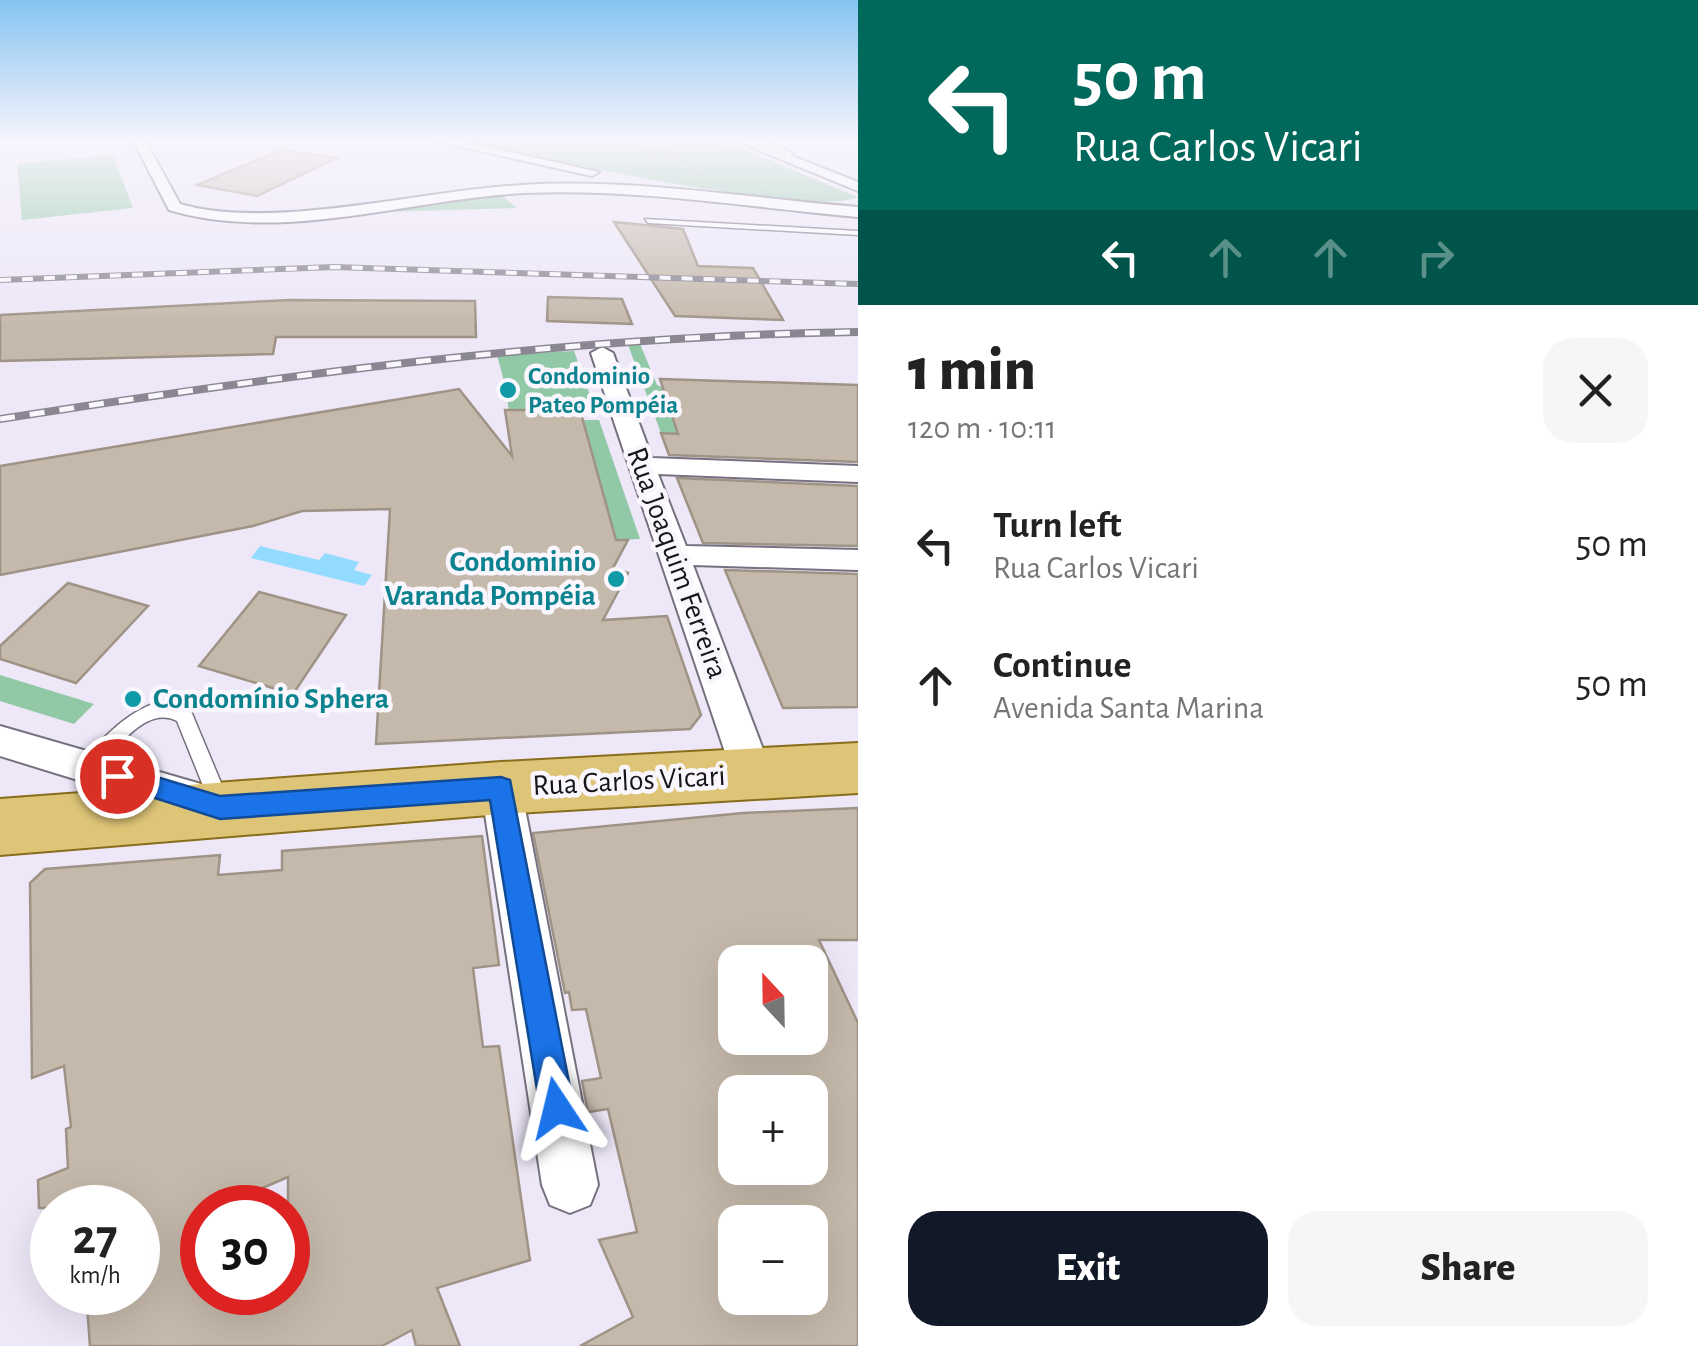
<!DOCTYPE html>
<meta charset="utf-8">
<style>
:root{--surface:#fff;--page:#f6f6f6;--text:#222;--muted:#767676;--accent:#111827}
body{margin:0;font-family:"Alegreya Sans",sans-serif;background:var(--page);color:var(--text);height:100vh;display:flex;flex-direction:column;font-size:38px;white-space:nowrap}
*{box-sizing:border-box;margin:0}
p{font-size:32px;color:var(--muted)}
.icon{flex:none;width:55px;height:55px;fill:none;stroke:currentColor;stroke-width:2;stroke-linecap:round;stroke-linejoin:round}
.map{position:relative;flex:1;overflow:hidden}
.side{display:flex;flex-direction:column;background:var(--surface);width:840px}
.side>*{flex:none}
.top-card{background:#00695c;color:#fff;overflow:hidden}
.needle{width:65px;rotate:338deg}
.buttons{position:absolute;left:718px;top:945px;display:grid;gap:20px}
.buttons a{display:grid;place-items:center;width:110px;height:110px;border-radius:20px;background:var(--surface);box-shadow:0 10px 40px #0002;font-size:50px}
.speed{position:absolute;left:30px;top:1185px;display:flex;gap:20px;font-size:50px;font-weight:700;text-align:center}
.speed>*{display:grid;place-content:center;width:130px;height:130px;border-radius:50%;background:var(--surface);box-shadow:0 10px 40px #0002;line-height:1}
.speed small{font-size:25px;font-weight:400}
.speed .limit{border:15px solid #d22;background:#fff;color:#111}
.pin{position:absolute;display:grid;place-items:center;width:85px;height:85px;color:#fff;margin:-42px;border:5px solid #fff;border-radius:50%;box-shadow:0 2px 10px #0007}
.me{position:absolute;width:110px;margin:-55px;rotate:350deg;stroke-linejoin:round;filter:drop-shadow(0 0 8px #0008)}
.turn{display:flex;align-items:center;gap:35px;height:210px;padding:0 50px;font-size:45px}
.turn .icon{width:130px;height:130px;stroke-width:2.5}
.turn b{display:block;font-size:70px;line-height:85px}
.lanes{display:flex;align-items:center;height:95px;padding:0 50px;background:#0003;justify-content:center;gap:50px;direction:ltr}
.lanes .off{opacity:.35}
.round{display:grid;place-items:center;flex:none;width:105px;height:105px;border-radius:30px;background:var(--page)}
.head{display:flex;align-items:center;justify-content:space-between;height:170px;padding:0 50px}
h1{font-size:60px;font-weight:800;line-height:75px}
.action{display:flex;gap:20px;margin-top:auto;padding:20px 50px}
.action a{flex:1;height:115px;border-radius:30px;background:var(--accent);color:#fff;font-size:40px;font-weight:800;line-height:115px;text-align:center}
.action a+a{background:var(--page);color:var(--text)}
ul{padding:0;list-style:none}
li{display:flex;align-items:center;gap:30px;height:140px;padding:0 50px}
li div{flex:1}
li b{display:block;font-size:38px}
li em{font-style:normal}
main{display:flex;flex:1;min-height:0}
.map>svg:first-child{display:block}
</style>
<main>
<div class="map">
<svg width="858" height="1346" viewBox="0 0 858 1346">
<rect width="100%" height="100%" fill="#ede7f8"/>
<g fill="#91c8a6">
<path d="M458,140H722L857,197C814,219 519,154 458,140Z"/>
<path d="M113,155L133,208L22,220L17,164Z"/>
<path d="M500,194L517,208L345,213Z"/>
<path d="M640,344L657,385L662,387L678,433H661L628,345Z"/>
<path d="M574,351L595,409L509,410L506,395H514L513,385H505L497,355Z"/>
<path d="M583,420H599L640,539L616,540Z"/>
<path d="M0,675L94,704L74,724L0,701Z"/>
</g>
<path fill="#94dcff" d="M260,546L319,560L325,553L359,562L354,570L372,575L364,586L251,558Z"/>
<g fill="#c5b9ab" stroke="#9f9386" stroke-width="2.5" fill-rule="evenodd">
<path d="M281,150L337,158L257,196L197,185Z"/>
<path d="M614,222L683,229L698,266L753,268L783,320L675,316Z"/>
<path d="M548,297L622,299L632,324L547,321Z"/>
<path d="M290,300L475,301L476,337H276L273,354L0,361V315Z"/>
<path d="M660,379L858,385V462L669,455L661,433L678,434Z"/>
<path d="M459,389L512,456L505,410H580L616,540H628L613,568L628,573L603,620L667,616L701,715L690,729L376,744L390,509L302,511L253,526L0,575V466Z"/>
<path d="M677,478L858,486V546L703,543Z"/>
<path d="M725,570L858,574V707L783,708Z"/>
<path d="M68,583L148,606L76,683L0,659V646Z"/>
<path d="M259,592L346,615L293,694L199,666Z"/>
<path d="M858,808V940H819L858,1023V1346H580L633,1317L599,1240L637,1232L608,1109L588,1112L582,1081L601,1078L586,1009L572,1010L569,992L565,993L533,833L743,813ZM735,962H810V1038H735ZM735,1092H810V1168H735ZM735,1222H810V1298H735Z"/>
<path d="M482,836L499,965L473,968L483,1047L499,1046L530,1260L437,1288L460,1346H416L412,1330L382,1346H90L86,1292H138V1208H39L38,1180L68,1168L66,1129L71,1127L64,1066L32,1078L30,883L45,869L220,855L218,875L282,870V851ZM288,1177V1292H202V1208H216Z"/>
</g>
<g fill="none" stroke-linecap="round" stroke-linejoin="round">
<g stroke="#767180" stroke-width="3">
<g id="lane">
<path d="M737,140H761L793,153L783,159L780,157L785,153L760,144Z"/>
<path d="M645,219L858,231V235L648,223Z"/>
<path d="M158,702H171L191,711L229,802L226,808L219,811L212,808L177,721C145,704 114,752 95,773L88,775L81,773L78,767L81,761C105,737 125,713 158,702Z"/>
</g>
</g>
<g stroke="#767180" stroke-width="4">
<g id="street">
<path d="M133,140H145L180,204C273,231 423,190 522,185C633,178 748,198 858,207V217C748,207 634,188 524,193C409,199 282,244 169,210Z"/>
<path d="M430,140H455L599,172L592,176Z"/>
<path d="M734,140H751L858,182V191Z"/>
<path d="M602,347L613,353L652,458L858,466V482L658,474L686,546L858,550V570L693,565L772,773L766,784L752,789L738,784L732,773L591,353Z"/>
<path d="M0,726L201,784L215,789L221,801L215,813L201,818L0,756Z"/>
<path d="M501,771L515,776L521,788L598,1185L590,1205L570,1213L550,1205L542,1185L481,788L487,776Z"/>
</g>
</g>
<g stroke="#896d1b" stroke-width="4">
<path id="primary" d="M858,743V793L501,814L0,855V799L501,762Z"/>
</g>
<g stroke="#a29eab" stroke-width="2.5" stroke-dasharray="2.5 2.5" stroke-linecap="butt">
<path d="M641,140L676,156L700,175"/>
<path d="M703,140L724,150"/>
<path d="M574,148L717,147"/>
<path d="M647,149L654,175"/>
</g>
<use href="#lane" fill="#fff" fill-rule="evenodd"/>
<use href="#street" fill="#fff" fill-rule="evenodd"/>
<use href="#primary" fill="#ddc477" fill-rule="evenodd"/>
<g stroke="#8b8792" stroke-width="6">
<path id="rail-far1" d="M0,280L334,267L858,284"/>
</g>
<g stroke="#8b8792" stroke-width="8">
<path id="rail" d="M0,419C285,375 569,336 858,332"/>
</g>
<use href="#rail-far1" stroke="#f9f6fd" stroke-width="4" stroke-dasharray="11" stroke-linecap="butt"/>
<use href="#rail" stroke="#f9f6fd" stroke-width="5" stroke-dasharray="15" stroke-linecap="butt"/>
</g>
<linearGradient id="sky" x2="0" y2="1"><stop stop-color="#86c4f1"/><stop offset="0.43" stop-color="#f7f4fc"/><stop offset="1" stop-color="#f7f4fc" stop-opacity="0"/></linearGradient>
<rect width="858" height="328" fill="url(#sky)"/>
<path fill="#1a73e8" stroke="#114b97" stroke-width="2.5" d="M117,765L220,796L501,777L510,780L574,1108L569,1121L557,1126L545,1121L540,1108L490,800L220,819L108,783L104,776Z"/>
<g fill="#0f9aa8" stroke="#f9f6fd" stroke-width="4">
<circle cx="508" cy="390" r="10"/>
<circle cx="616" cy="579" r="10"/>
<circle cx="133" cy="699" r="10"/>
</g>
<g text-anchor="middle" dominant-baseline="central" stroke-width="9" stroke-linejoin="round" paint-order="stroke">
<g font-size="25" font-weight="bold" fill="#0d838f" stroke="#f9f6fd" text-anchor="start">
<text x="528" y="376">Condominio<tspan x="528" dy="29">Pateo Pompéia</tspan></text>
</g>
<g font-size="30" font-weight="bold" fill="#0d838f" stroke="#f9f6fd" text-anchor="end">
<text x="596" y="562">Condominio<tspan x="596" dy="34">Varanda Pompéia</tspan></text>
<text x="153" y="699" text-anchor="start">Condomínio Sphera</text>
</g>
<g font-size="30" fill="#17151a" stroke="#f9f6fd">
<text transform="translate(677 563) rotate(70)">Rua Joaquim Ferreira</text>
<text transform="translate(629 781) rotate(-3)">Rua Carlos Vicari</text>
</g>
</g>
</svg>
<div class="buttons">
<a><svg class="needle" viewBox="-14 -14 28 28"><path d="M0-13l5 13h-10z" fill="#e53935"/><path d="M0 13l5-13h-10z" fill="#767676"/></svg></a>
<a>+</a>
<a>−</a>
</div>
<div class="speed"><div>27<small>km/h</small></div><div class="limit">30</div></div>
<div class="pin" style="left:117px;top:776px;background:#d93025"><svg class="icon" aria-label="arrive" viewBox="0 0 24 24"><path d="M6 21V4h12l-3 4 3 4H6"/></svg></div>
<svg class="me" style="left:557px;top:1108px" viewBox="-20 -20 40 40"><path d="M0-17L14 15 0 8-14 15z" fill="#1a73e8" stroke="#fff" stroke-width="4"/></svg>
</div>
<section class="side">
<div class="top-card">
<div class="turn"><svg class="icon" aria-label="left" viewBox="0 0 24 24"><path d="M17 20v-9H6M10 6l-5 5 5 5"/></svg><div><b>50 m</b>Rua Carlos Vicari</div></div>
<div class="lanes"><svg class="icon" aria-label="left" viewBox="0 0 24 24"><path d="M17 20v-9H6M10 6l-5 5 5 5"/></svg><svg class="icon off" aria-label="ahead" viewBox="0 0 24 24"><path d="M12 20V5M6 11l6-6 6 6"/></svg><svg class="icon off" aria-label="ahead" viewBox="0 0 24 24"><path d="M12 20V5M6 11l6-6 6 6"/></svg><svg class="icon off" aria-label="right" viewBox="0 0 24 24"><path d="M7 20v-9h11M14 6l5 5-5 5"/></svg></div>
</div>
<div class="head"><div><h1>1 min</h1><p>120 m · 10:11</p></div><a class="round"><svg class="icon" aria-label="close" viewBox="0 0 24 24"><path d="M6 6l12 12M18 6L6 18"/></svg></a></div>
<ul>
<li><svg class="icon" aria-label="left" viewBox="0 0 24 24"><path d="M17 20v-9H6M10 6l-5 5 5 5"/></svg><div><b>Turn left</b><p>Rua Carlos Vicari</p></div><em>50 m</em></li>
<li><svg class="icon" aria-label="ahead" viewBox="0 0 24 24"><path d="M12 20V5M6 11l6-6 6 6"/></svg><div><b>Continue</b><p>Avenida Santa Marina</p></div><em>50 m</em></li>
</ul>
<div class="action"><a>Exit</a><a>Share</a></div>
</section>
</main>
